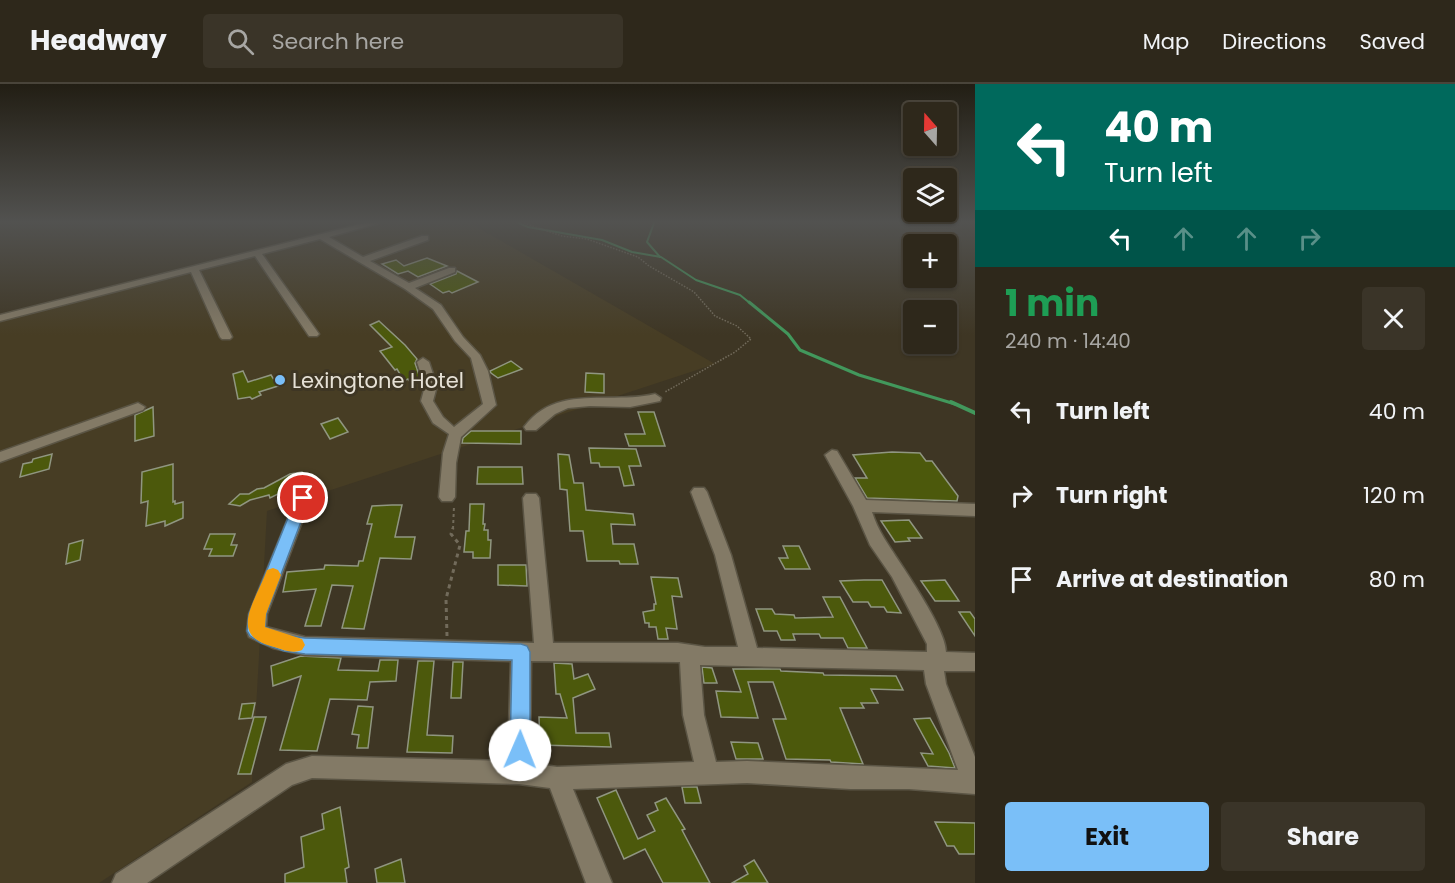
<!DOCTYPE html>
<meta charset="utf-8">
<style>
:root{--surface:#2e281b;--page:#3a3428;--text:#f1f3f6;--muted:#a7a6a3;--line:#49443a;--accent:#7abff8}
body{margin:0;font-family:Poppins,sans-serif;background:var(--page);color:var(--text);height:100vh;display:flex;flex-direction:column;font-size:22px;white-space:nowrap}
*{box-sizing:border-box;margin:0}
p{font-size:20px;color:var(--muted)}
.icon{flex:none;width:33px;height:33px;fill:none;stroke:currentColor;stroke-width:2;stroke-linecap:round;stroke-linejoin:round}
.map{position:relative;flex:1;overflow:hidden}
.drawer{display:flex;flex-direction:column;background:var(--surface);width:480px}
.drawer>*{flex:none}
.top-card{background:#00695c;color:#fff;overflow:hidden}
.needle{width:39px;rotate:340deg}
.buttons{position:absolute;left:903px;top:18px;display:grid;gap:12px}
.buttons a{display:grid;place-items:center;width:54px;height:54px;border-radius:6px;background:var(--surface);box-shadow:0 2px 4px #0004,0 0 0 2px var(--line);font-size:30px}
.pin{position:absolute;display:grid;place-items:center;width:51px;height:51px;color:#fff;margin:-26px;border:3px solid #fff;border-radius:50%;box-shadow:0 2px 6px #0007}
.me{position:absolute;width:66px;margin:-33px;rotate:1deg;stroke-linejoin:round;filter:drop-shadow(0 0 4px #0008)}
.turn{display:flex;align-items:center;gap:21px;height:126px;padding:0 30px;font-size:27px}
.turn .icon{width:78px;height:78px;stroke-width:2.5}
.turn b{display:block;font-size:42px;line-height:51px}
.lanes{display:flex;align-items:center;height:57px;padding:0 30px;background:#0003;justify-content:center;gap:30px;direction:ltr}
.lanes .off{opacity:.35}
.round{display:grid;place-items:center;flex:none;width:63px;height:63px;border-radius:6px;background:var(--page)}
.overview{display:flex;align-items:center;justify-content:space-between;height:102px;padding:0 30px}
h1{font-size:36px;font-weight:700;line-height:45px;color:#1e9e55}
.button{display:flex;gap:12px;margin-top:auto;padding:12px 30px}
.button a{flex:1;height:69px;border-radius:6px;background:var(--accent);color:#111;font-size:24px;font-weight:700;line-height:69px;text-align:center}
.button a+a{background:var(--page);color:var(--text)}
ul{padding:0;list-style:none}
li{display:flex;align-items:center;gap:18px;height:84px;padding:0 30px}
li div{flex:1}
li b{display:block;font-size:22px}
li em{font-style:normal}
header{display:flex;align-items:center;gap:36px;box-sizing:border-box;height:84px;padding:0 30px;background:var(--surface);border-bottom:2px solid var(--line)}
header strong{font-size:28px}
nav{display:flex;gap:33px;margin-inline-start:auto;font-size:21px}
.search{width:420px;height:54px;background:var(--page);display:flex;align-items:center;gap:15px;box-sizing:border-box;padding:0 21px;border-radius:6px;color:var(--muted);font-size:22px}
main{display:flex;flex:1;min-height:0}
.map>svg:first-child{display:block}
</style>
<header>
<strong>Headway</strong>
<div class="search"><svg class="icon" aria-label="search" viewBox="0 0 24 24"><circle cx="10" cy="10" r="6"/><path d="M15 15l6 6"/></svg>Search here</div>
<nav><a>Map</a><a>Directions</a><a>Saved</a></nav>
</header>
<main>
<div class="map">
<svg width="975" height="799" viewBox="0 0 975 799">
<rect width="100%" height="100%" fill="#3e3624"/>
<path fill="#473d24" d="M374,139H470L715,280L267,427L252,698L99,799H0V230Z"/>
<g fill="none" stroke-linecap="round" stroke-linejoin="round">
<g stroke="#42985c" stroke-width="2">
<path d="M519,139L528,143L602,156L632,168L661,173L696,196L740,211L751,220"/>
<path d="M654,139L647,158L660,173"/>
</g>
<path stroke="#42985c" stroke-width="3" d="M749,218L788,250L800,266L859,291L955,320"/>
<path stroke="#42985c" stroke-width="4" d="M951,318L975,329"/>
</g>
<g fill="#4c590c" stroke="#909681" stroke-width="1.5">
<path d="M427,174L447,182L418,193L408,187L398,190L382,180L396,176L404,182Z"/>
<path d="M457,187L478,198L452,209L449,207L443,209L430,200L456,190Z"/>
<path d="M379,237L405,261L417,275L415,279L421,297L411,299L408,295L404,297L397,285L395,286L380,267L392,263L370,241Z"/>
<path d="M511,277L522,285L498,294L491,289L490,287Z"/>
<path d="M243,287L248,298L271,291L278,302L259,308L261,311L252,315L250,313L238,315L233,290Z"/>
<path d="M586,289L604,290V309L585,308Z"/>
<path d="M153,323L154,352L135,357V331Z"/>
<path d="M638,328H654L665,362H629L625,350H645Z"/>
<path d="M338,334L348,348L330,355L321,340Z"/>
<path d="M471,347H521V360L462,359L463,354Z"/>
<path d="M589,364L636,365L641,382H629L634,401L624,402L619,383H600L599,379H591Z"/>
<path d="M892,368L920,369L926,377H932L958,412L957,417L867,414L855,394H867L853,371Z"/>
<path d="M52,370L49,385L20,393L23,380L32,378L33,375Z"/>
<path d="M558,370L569,371L574,399H583L586,426L633,430L635,441L611,440L613,460H634L638,480H620L619,477H587L583,447H570L567,406L560,405Z"/>
<path d="M173,380V418L175,417V420L183,418V434L165,442V437L146,442L148,417L141,419L142,388Z"/>
<path d="M478,383H522L523,400H477Z"/>
<path d="M302,388L308,393L306,404H290L270,414L269,411L250,416L240,422L229,420L240,410H249L257,405L264,404L290,390Z"/>
<path d="M470,420H484L483,440H485L484,446H488V456H491L490,474H473V468H464L466,447H469Z"/>
<path d="M392,421H402L395,453H415L411,475L380,474L364,545L342,544L353,502L332,501L321,542H305L316,505L283,508L287,488L324,485L325,481L358,482L359,477H363L372,440H367L372,422Z"/>
<path d="M909,436L922,454H908L910,457L895,458L881,437Z"/>
<path d="M210,450H235L231,461H237L233,472H209L212,465H204Z"/>
<path d="M83,456L80,476L66,480L69,460Z"/>
<path d="M783,462H799L810,485H785L779,474H788Z"/>
<path d="M498,481H526L527,502L498,501Z"/>
<path d="M651,493L678,494L682,513L672,512L677,545L666,544L668,555H658L656,543H649V539H645L643,528L654,526V520H656Z"/>
<path d="M864,496H882L901,529L887,528L884,523H871L868,518H853L840,497Z"/>
<path d="M945,496L959,517H935L921,497Z"/>
<path d="M823,513H840L867,564H848L843,554H821L819,550H793L795,556H781L777,547H764L756,525H772L775,530L794,531L795,534L833,533Z"/>
<path d="M959,528H970L975,535V552Z"/>
<path d="M301,572L341,574L338,586L378,587L380,576H398L396,597L370,598L367,616L330,615L317,667L280,666L301,592L273,602L271,582Z"/>
<path d="M418,577H434L427,651L453,652L452,669L407,668Z"/>
<path d="M453,578H463L461,614H451Z"/>
<path d="M554,579L572,580L574,595L588,590L595,605L573,614L576,649H609L611,663L540,661L539,633L567,634L560,610H556Z"/>
<path d="M702,583L712,584L717,599H704Z"/>
<path d="M733,585H780L781,587L823,589L824,591L896,592L903,606L871,605L878,619H861L864,624H840L863,680L831,678L830,676L786,675L773,635H786L773,598H748L758,634L721,633L716,607L741,608Z"/>
<path d="M255,619L252,634L239,635L242,620Z"/>
<path d="M358,622L373,623L368,664H357L359,651L352,650Z"/>
<path d="M254,633H266L251,690H238Z"/>
<path d="M930,634L949,669L955,684L928,682L921,669L933,670L914,635Z"/>
<path d="M731,658L758,659L763,675H736Z"/>
<path d="M682,703H697L701,719H685Z"/>
<path d="M616,706L638,755L655,747L647,731L658,726L655,719L666,714L685,745L682,746L710,799H663L645,765L624,775L597,714Z"/>
<path d="M340,723L349,783L345,785L347,799H285V790L304,783L301,753L324,745L322,730Z"/>
<path d="M935,738L975,739V770H959L954,762H947Z"/>
<path d="M401,775L405,799H377L375,785Z"/>
<path d="M754,776L768,799H732L748,790L744,782Z"/>
</g>
<g fill="none" stroke-linecap="round" stroke-linejoin="round">
<g stroke="#5b5545" stroke-width="3">
<g id="street">
<path d="M365,139H379L329,153L363,173L422,152H428V156L370,177L409,199L449,184H455V188L415,204L441,221L463,253L480,271L488,287L496,321L461,353L456,379L455,413L452,417H442L439,413L443,369L449,350L433,339L421,317L425,302L417,278L423,274L429,278L437,302L433,317L443,333L454,343L483,320L471,274L455,257L433,225L405,205L320,155L262,170L319,250L317,252H309L255,172L199,186L232,253L230,255H222L220,253L191,188L0,237V231Z"/>
<path d="M655,310L661,314L660,317L630,323L590,322L568,324L555,330L536,346H526L524,343C556,299 611,321 655,310Z"/>
<path d="M138,319L145,323L143,326L0,378V368Z"/>
<path d="M832,366L837,367L866,416L975,420V432L872,428C875,437 879,446 884,454C898,477 946,543 946,568L975,569V587H944L946,600L975,673V710L909,705H850L747,699L573,705L612,799H586L550,704L519,700L312,694L292,701L147,799H112L116,790L286,680L312,672L508,677L511,577L305,571L273,564L249,553L247,547L249,530L298,410H308L311,414L267,530L266,543L305,553L534,559L523,414L526,410H536L539,414L553,559H678L705,563H738L715,471L691,408L694,404H704L707,408L731,471L757,564L927,568V560L892,493L870,461L853,422L825,371ZM531,577L680,578L683,631L694,678L557,683L530,679ZM700,581L924,586L926,600L958,686L747,677L716,678L704,631Z"/>
</g>
</g>
<path stroke="#726b5b" stroke-width="1.5" stroke-dasharray="1.5 1.5" stroke-linecap="butt" d="M524,139L562,152L587,155L638,173L649,182L694,208L715,232L737,242L751,255L735,268L665,308"/>
<path stroke="#726b5b" stroke-width="2" stroke-dasharray="3 3" stroke-linecap="butt" d="M453,445L454,422"/>
<path stroke="#726b5b" stroke-width="3" stroke-dasharray="4 4" stroke-linecap="butt" d="M447,552L446,515L460,461L451,450L453,444"/>
<use href="#street" fill="#837a66" fill-rule="evenodd"/>
</g>
<linearGradient id="sky" x2="0" y2="1"><stop stop-color="#221e14"/><stop offset="0.55" stop-color="#525250"/><stop offset="1" stop-color="#525250" stop-opacity="0"/></linearGradient>
<rect width="975" height="251" fill="url(#sky)"/>
<path fill="#7abff8" stroke="#4f7ca1" stroke-width="1.5" d="M303,409L310,414L266,530L265,543L284,551L305,554L521,560L527,562L530,568V666L527,673L520,676L513,673L510,666L512,576L305,570L284,567L261,559L250,552L247,547L249,530L296,414Z"/>
<path fill="#f59e0b" d="M273,484L278,486L281,491L266,530L265,543L302,555L305,561L302,566C293,570 284,566 274,563C229,552 253,521 265,491L267,486Z"/>
<circle fill="#7abff8" stroke="#3e3624" stroke-width="2" cx="280" cy="296" r="6"/>
<g text-anchor="middle" dominant-baseline="central" stroke-width="6" stroke-linejoin="round" paint-order="stroke">
<g font-size="21" fill="#e6e1d6" stroke="#3e3624" text-anchor="start">
<text x="292" y="296">Lexingtone Hotel</text>
</g>
</g>
</svg>
<div class="buttons">
<a><svg class="needle" viewBox="-14 -14 28 28"><path d="M0-13l5 13h-10z" fill="#e53935"/><path d="M0 13l5-13h-10z" fill="#a7a6a3"/></svg></a>
<a><svg class="icon" aria-label="layers" viewBox="0 0 24 24"><path d="M12 4l9 5-9 5-9-5zM3 14l9 5 9-5"/></svg></a>
<a>+</a>
<a>−</a>
</div>
<div class="pin" style="left:303px;top:414px;background:#d93025"><svg class="icon" aria-label="arrive" viewBox="0 0 24 24"><path d="M6 21V4h12l-3 4 3 4H6"/></svg></div>
<svg class="me" style="left:520px;top:666px" viewBox="-20 -20 40 40"><circle r="19" fill="#fff"/><path d="M0-13L10 11 0 6-10 11z" fill="#7abff8"/></svg>
</div>
<section class="drawer">
<div class="top-card">
<div class="turn"><svg class="icon" aria-label="left" viewBox="0 0 24 24"><path d="M17 20v-9H6M10 6l-5 5 5 5"/></svg><div><b>40 m</b>Turn left</div></div>
<div class="lanes"><svg class="icon" aria-label="left" viewBox="0 0 24 24"><path d="M17 20v-9H6M10 6l-5 5 5 5"/></svg><svg class="icon off" aria-label="ahead" viewBox="0 0 24 24"><path d="M12 20V5M6 11l6-6 6 6"/></svg><svg class="icon off" aria-label="ahead" viewBox="0 0 24 24"><path d="M12 20V5M6 11l6-6 6 6"/></svg><svg class="icon off" aria-label="right" viewBox="0 0 24 24"><path d="M7 20v-9h11M14 6l5 5-5 5"/></svg></div>
</div>
<div class="overview"><div><h1>1 min</h1><p>240 m · 14:40</p></div><a class="round"><svg class="icon" aria-label="close" viewBox="0 0 24 24"><path d="M6 6l12 12M18 6L6 18"/></svg></a></div>
<ul>
<li><svg class="icon" aria-label="left" viewBox="0 0 24 24"><path d="M17 20v-9H6M10 6l-5 5 5 5"/></svg><div><b>Turn left</b></div><em>40 m</em></li>
<li><svg class="icon" aria-label="right" viewBox="0 0 24 24"><path d="M7 20v-9h11M14 6l5 5-5 5"/></svg><div><b>Turn right</b></div><em>120 m</em></li>
<li><svg class="icon" aria-label="arrive" viewBox="0 0 24 24"><path d="M6 21V4h12l-3 4 3 4H6"/></svg><div><b>Arrive at destination</b></div><em>80 m</em></li>
</ul>
<div class="button"><a>Exit</a><a>Share</a></div>
</section>
</main>
